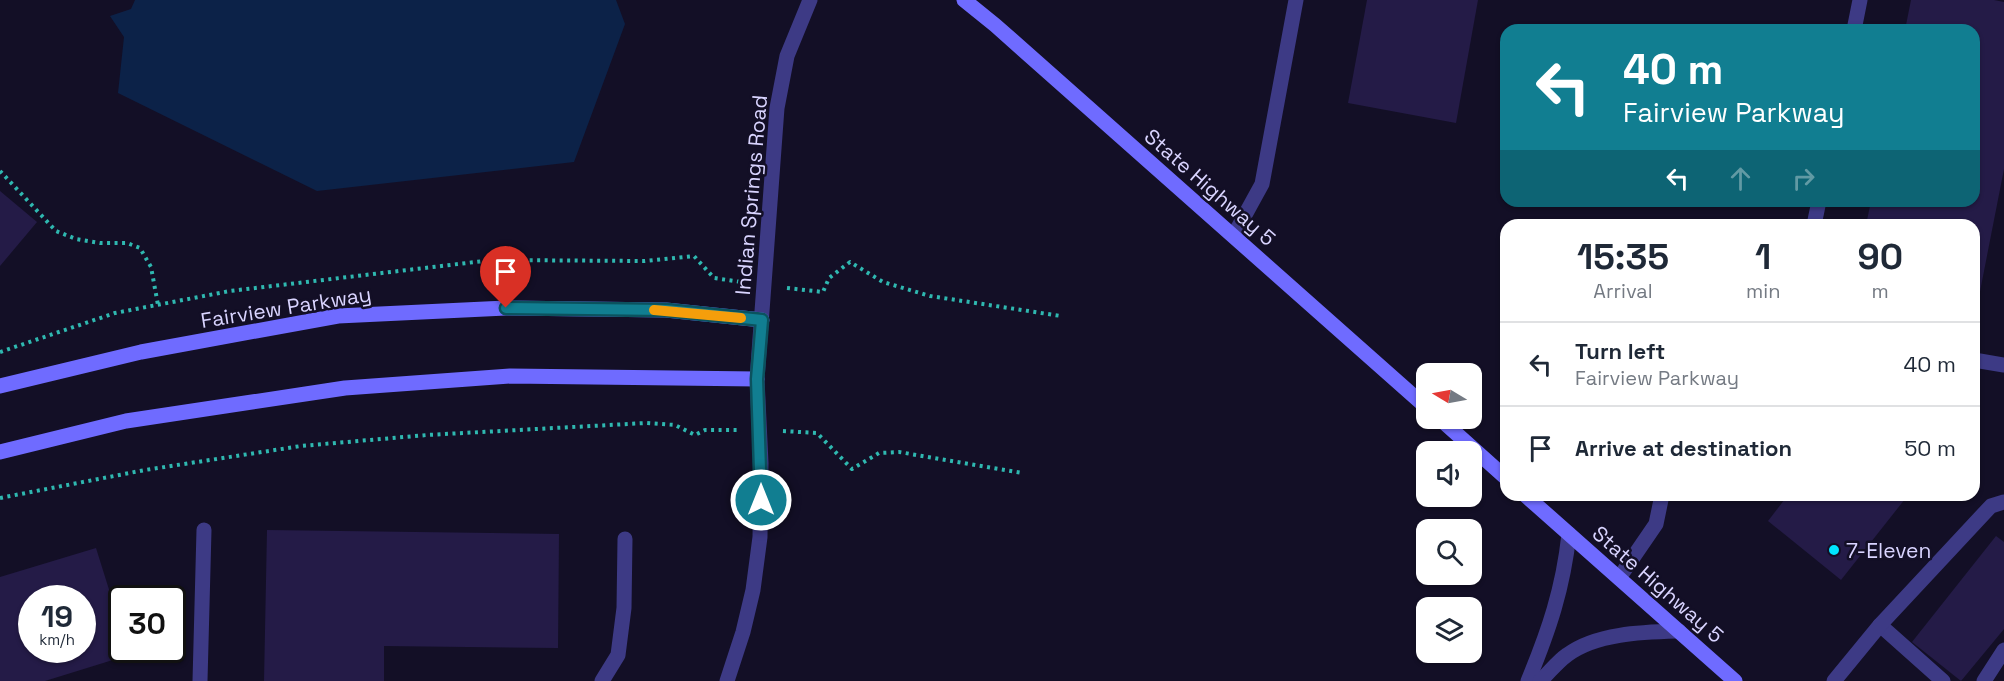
<!DOCTYPE html>
<style>
:root{--surface:#fff;--page:#f6f6f7;--text:#1f2937;--muted:#747a83;--line:#e0e1e3}
body{margin:0;font-family:"Space Grotesk",sans-serif;background:var(--page);color:var(--text);height:100vh;display:flex;flex-direction:column;font-size:22px;white-space:nowrap}
*{box-sizing:border-box;margin:0}
p{font-size:20px;color:var(--muted)}
.icon{flex:none;width:33px;height:33px;fill:none;stroke:currentColor;stroke-width:2;stroke-linecap:round;stroke-linejoin:round}
.map{position:relative;flex:1;overflow:hidden}
.sheet{position:absolute;left:1500px;top:219px;width:480px;height:282px;display:flex;flex-direction:column;background:var(--surface);border-radius:18px;box-shadow:0 2px 4px #0004}
.sheet>*{flex:none}
.top-card{position:absolute;left:1500px;top:24px;width:480px;height:183px;border-radius:18px;box-shadow:0 2px 4px #0004;background:#117e91;color:#fff;overflow:hidden}
.needle{width:39px;rotate:280deg}
.fabs{position:absolute;left:1416px;top:363px;display:grid;gap:12px}
.fabs a{display:grid;place-items:center;width:66px;height:66px;border-radius:12px;background:var(--surface);box-shadow:0 2px 4px #0004;font-size:30px}
.speed{position:absolute;left:18px;top:585px;display:flex;gap:12px;font-size:30px;font-weight:700;text-align:center}
.speed>*{display:grid;place-content:center;width:78px;height:78px;border-radius:50%;background:var(--surface);box-shadow:0 2px 4px #0004;line-height:1}
.speed small{font-size:15px;font-weight:400}
.speed .limit{border:3px solid #111;border-radius:9px;background:#fff;color:#111}
.pin{position:absolute;display:grid;place-items:center;width:51px;height:51px;color:#fff;margin:-62px -26px;border-radius:50% 50% 50% 0;rotate:-45deg;box-shadow:0 0 6px #0007}
.pin .icon{rotate:45deg}
.me{position:absolute;width:66px;margin:-33px;rotate:0deg;stroke-linejoin:round;filter:drop-shadow(0 0 4px #0008)}
.turn{display:flex;align-items:center;gap:21px;height:126px;padding:0 24px;font-size:27px}
.turn .icon{width:78px;height:78px;stroke-width:2.5}
.turn b{display:block;font-size:42px;line-height:51px}
.lanes{display:flex;align-items:center;height:57px;padding:0 24px;background:#0003;justify-content:center;gap:30px;direction:ltr}
.lanes .off{opacity:.35}
.eta{display:flex;justify-content:space-evenly;align-items:center;height:102px;text-align:center}
.eta b{font-size:36px;font-weight:600;line-height:42px}
ul{padding:0;list-style:none}
li{display:flex;align-items:center;gap:18px;height:84px;padding:0 24px;border-top:2px solid var(--line)}
li div{flex:1}
li b{display:block;font-size:22px}
li em{font-style:normal}
.map>svg:first-child{display:block}
</style>
<div class="map">
<svg width="2004" height="681" viewBox="0 0 2004 681">
<rect width="100%" height="100%" fill="#130f26"/>
<path fill="#0c2248" d="M135,0H616L625,24L574,162L317,191L118,93L124,37L110,16L131,9Z"/>
<g fill="#241b47" fill-rule="evenodd">
<path d="M1367,0H1478L1456,123L1348,103Z"/>
<path d="M1911,0H1994L2004,2V169L1975,317L1974,225H1866L1871,201H1974V30H1905Z"/>
<path d="M0,191L37,222L0,266Z"/>
<path d="M1788,495H1901L1905,499L1841,580L1768,521Z"/>
<path d="M267,530L559,534L558,648L384,646V681H264Z"/>
<path d="M1996,536L2004,542V629L1961,681L1912,642Z"/>
<path d="M96,548L122,631V650H127L129,655L45,681H0V577ZM32,598H82V650H32Z"/>
</g>
<g fill="none" stroke-linecap="round" stroke-linejoin="round">
<g stroke="#2fb8b0" stroke-width="4" stroke-dasharray="3 4.5" stroke-linecap="butt">
<path d="M0,171L56,231L76,239L100,243H127L140,248L151,267L158,305"/>
<path d="M787,288L823,292L829,278L850,262L883,282L930,296L1061,316"/>
<path d="M0,352L115,313L230,291L492,260L645,261L694,256L714,278L741,282"/>
<path d="M783,431L817,433L852,469L879,453L899,452L1022,473"/>
<path d="M0,498L145,470L301,446L427,435L646,423L675,425L695,435L705,430H737"/>
</g>
<g stroke="#3d3a85" stroke-width="15">
<path d="M1854,30L1860,0"/>
<path d="M1814,225L1819,201"/>
<path d="M1234,235L1262,184L1296,0"/>
<path d="M1974,360L2004,365"/>
<path d="M1619,578L1656,524L1662,495"/>
<path d="M1880,625L1943,681"/>
<path d="M200,681L204,530"/>
<path d="M602,681L618,655L624,608L625,539"/>
<path d="M1834,681L1880,625L1991,506L2004,502"/>
<path d="M1984,681L2004,650"/>
</g>
<g stroke="#3d3a85" stroke-width="15">
<path d="M727,681L743,632L753,590L760,537L761,463L757,379L777,108L787,56L810,0"/>
<path d="M1528,681C1549,630 1563,589 1569,534"/>
<path d="M1540,681C1549,673 1557,662 1567,655C1596,633 1644,632 1679,631"/>
</g>
<g stroke="#6f6bff" stroke-width="15">
<path d="M964,0L995,25L1426,407"/>
<path d="M0,386L141,352L338,316L506,308L666,310L762,320"/>
<path d="M1439,418L1506,478"/>
<path d="M0,452L126,421L345,388L510,376L757,379"/>
<path d="M1525,495L1735,681"/>
</g>
</g>
<g fill="none" stroke-linecap="round" stroke-linejoin="round">
<g stroke="#0b525e" stroke-width="15">
<path id="route" d="M506,308L666,310L762,320L757,379L761,500"/>
</g>
<use href="#route" stroke="#117e91" stroke-width="10"/>
<path stroke="#f59e0b" stroke-width="10" d="M654,310L741,318"/>
</g>
<circle fill="#00e5ff" stroke="#130f26" stroke-width="2" cx="1834" cy="550" r="6"/>
<g text-anchor="middle" dominant-baseline="central" stroke-width="5" stroke-linejoin="round" paint-order="stroke">
<g font-size="21" fill="#d9d4ff" stroke="#130f26">
<text transform="translate(1210 187) rotate(41)">State Highway 5</text>
<text transform="translate(751 195) rotate(-85)">Indian Springs Road</text>
<text transform="translate(286 307) rotate(-9)">Fairview Parkway</text>
<text transform="translate(1658 584) rotate(41)">State Highway 5</text>
</g>
<g font-size="21" fill="#d9d4ff" stroke="#130f26" text-anchor="start">
<text x="1846" y="550">7-Eleven</text>
</g>
</g>
</svg>
<div class="fabs">
<a><svg class="needle" viewBox="-14 -14 28 28"><path d="M0-13l5 13h-10z" fill="#e53935"/><path d="M0 13l5-13h-10z" fill="#747a83"/></svg></a>
<a><svg class="icon" aria-label="sound" viewBox="0 0 24 24"><path d="M4 9h4l5-4v14l-5-4H4zM17 9q2 3 0 6"/></svg></a>
<a><svg class="icon" aria-label="search" viewBox="0 0 24 24"><circle cx="10" cy="10" r="6"/><path d="M15 15l6 6"/></svg></a>
<a><svg class="icon" aria-label="layers" viewBox="0 0 24 24"><path d="M12 4l9 5-9 5-9-5zM3 14l9 5 9-5"/></svg></a>
</div>
<div class="speed"><div>19<small>km/h</small></div><div class="limit">30</div></div>
<div class="pin" style="left:506px;top:308px;background:#d93025"><svg class="icon" aria-label="arrive" viewBox="0 0 24 24"><path d="M6 21V4h12l-3 4 3 4H6"/></svg></div>
<svg class="me" style="left:761px;top:500px" viewBox="-20 -20 40 40"><circle r="17" fill="#117e91" stroke="#fff" stroke-width="3"/><path d="M0-11L8 9 0 5-8 9z" fill="#fff"/></svg>
<div class="top-card">
<div class="turn"><svg class="icon" aria-label="left" viewBox="0 0 24 24"><path d="M17 20v-9H6M10 6l-5 5 5 5"/></svg><div><b>40 m</b>Fairview Parkway</div></div>
<div class="lanes"><svg class="icon" aria-label="left" viewBox="0 0 24 24"><path d="M17 20v-9H6M10 6l-5 5 5 5"/></svg><svg class="icon off" aria-label="ahead" viewBox="0 0 24 24"><path d="M12 20V5M6 11l6-6 6 6"/></svg><svg class="icon off" aria-label="right" viewBox="0 0 24 24"><path d="M7 20v-9h11M14 6l5 5-5 5"/></svg></div>
</div>
<section class="sheet">
<div class="eta">
<div><b>15:35</b><p>Arrival</p></div>
<div><b>1</b><p>min</p></div>
<div><b>90</b><p>m</p></div>
</div>
<ul>
<li><svg class="icon" aria-label="left" viewBox="0 0 24 24"><path d="M17 20v-9H6M10 6l-5 5 5 5"/></svg><div><b>Turn left</b><p>Fairview Parkway</p></div><em>40 m</em></li>
<li><svg class="icon" aria-label="arrive" viewBox="0 0 24 24"><path d="M6 21V4h12l-3 4 3 4H6"/></svg><div><b>Arrive at destination</b></div><em>50 m</em></li>
</ul>
</section>
</div>
